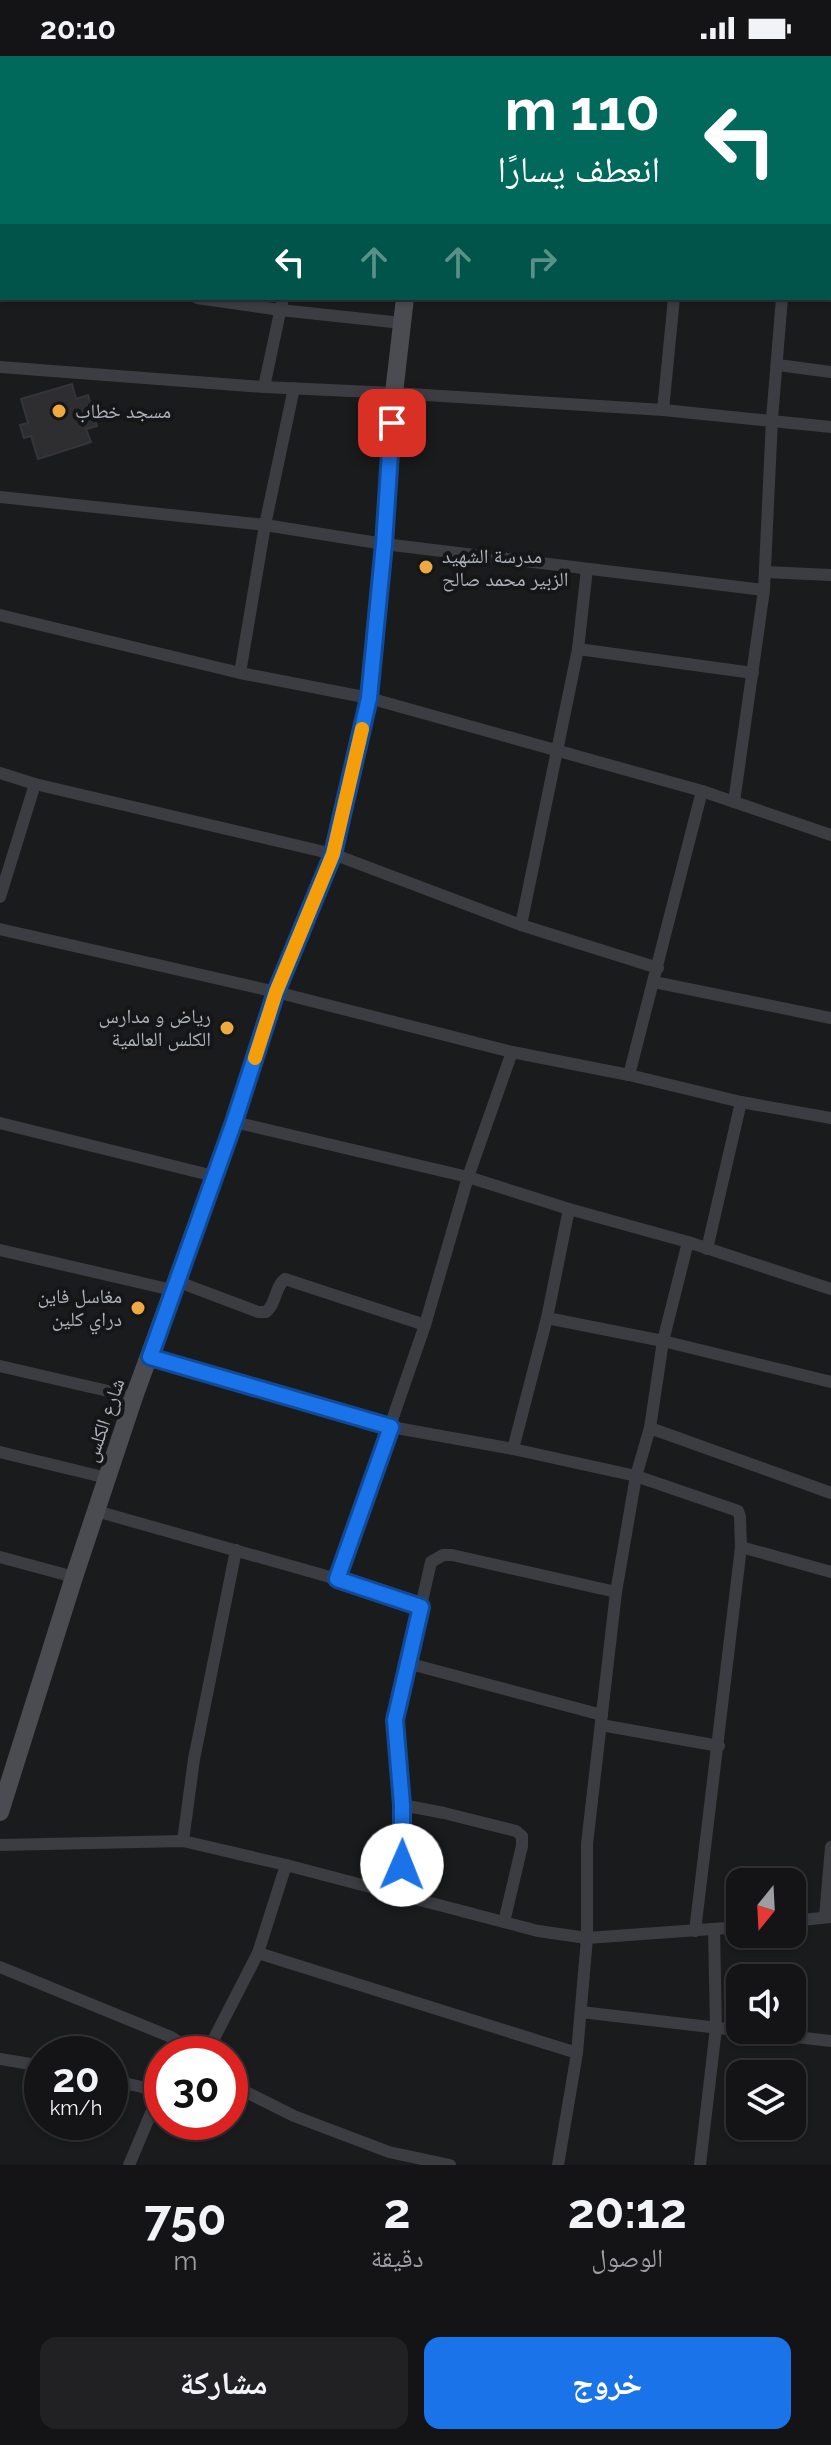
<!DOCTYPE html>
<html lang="ar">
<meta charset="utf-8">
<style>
:root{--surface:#141416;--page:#212123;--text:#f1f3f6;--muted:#9d9ea1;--line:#333335;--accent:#1a73e8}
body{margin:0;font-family:Raleway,"Noto Naskh Arabic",sans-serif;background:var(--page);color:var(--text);direction:rtl;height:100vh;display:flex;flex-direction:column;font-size:30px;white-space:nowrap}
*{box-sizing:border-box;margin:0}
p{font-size:26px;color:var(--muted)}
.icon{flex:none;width:44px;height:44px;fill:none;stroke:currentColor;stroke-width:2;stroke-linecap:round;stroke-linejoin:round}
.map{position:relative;height:2109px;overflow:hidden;direction:ltr}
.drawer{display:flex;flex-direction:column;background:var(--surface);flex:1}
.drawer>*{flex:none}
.guide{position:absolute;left:0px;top:0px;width:832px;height:244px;box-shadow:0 2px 6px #0004,0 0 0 2px var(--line);direction:rtl;background:#00695c;color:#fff;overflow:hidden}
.needle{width:52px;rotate:198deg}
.controls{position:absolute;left:726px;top:1812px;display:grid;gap:16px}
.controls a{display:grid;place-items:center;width:80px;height:80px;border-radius:16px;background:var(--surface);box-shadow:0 2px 6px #0004,0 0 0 2px var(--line);font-size:40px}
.speed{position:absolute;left:24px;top:1980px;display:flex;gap:16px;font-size:40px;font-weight:700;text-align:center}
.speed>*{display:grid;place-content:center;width:104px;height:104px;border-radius:50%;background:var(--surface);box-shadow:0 2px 6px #0004,0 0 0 2px var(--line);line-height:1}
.speed small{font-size:20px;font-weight:400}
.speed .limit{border:12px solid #d22;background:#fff;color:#111}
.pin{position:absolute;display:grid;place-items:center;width:68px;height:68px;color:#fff;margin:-34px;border-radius:16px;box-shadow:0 4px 12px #0006}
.me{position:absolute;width:88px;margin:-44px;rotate:1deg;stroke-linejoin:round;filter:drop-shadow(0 0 6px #0008)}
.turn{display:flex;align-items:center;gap:28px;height:168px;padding:0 40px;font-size:36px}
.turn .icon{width:104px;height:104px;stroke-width:2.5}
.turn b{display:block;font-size:56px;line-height:68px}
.lanes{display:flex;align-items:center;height:76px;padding:0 40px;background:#0003;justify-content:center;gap:40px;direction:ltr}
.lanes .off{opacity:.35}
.eta{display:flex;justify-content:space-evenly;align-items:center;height:136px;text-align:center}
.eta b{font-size:48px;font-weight:700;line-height:56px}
.button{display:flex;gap:16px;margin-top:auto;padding:16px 40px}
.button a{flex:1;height:92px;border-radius:16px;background:var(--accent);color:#fff;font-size:32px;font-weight:700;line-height:92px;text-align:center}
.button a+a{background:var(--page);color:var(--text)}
.status{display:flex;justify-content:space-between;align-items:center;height:56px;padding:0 40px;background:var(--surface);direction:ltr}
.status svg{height:22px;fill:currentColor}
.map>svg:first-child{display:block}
</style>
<div class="status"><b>20:10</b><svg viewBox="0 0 49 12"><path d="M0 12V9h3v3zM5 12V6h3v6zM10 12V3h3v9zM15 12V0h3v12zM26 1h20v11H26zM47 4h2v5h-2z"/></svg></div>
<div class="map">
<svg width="831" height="2109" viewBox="0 0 831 2109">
<rect width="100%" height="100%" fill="#1a1b1d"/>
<path fill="#2e2e31" stroke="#353539" stroke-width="2" d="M72,328L76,343L88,339L97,370L86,373L91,386L38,403L31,380L24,382L20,369L28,367L21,343Z"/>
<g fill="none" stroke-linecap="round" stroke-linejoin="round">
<g stroke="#3c3d42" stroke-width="12">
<path d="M311,0L319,2"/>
<path d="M57,2V0"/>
<path d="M161,2L162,0"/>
<path d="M706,2V0"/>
<path d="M818,2L819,0"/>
<path d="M0,30L2,31"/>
<path d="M830,73H831"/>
<path d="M0,94H2"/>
<path d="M830,186H831"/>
<path d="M0,213H2"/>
<path d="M0,232L2,222"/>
<path d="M197,242L280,254L402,267"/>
<path d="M778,309L831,316"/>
<path d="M0,311L264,331L394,337L663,354L831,371"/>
<path d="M264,331L283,242"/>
<path d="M663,354L674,242"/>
<path d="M0,441L265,469L384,488L764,534"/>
<path d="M765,516L831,519"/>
<path d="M0,559L240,617L369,642L702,735L831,779"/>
<path d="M578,593L753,617"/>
<path d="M240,617L265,469L294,332"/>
<path d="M0,717L35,728L333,798L521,869L658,912"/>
<path d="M734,746L764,534L772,363L782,242"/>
<path d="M0,841L35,728"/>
<path d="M521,869L578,593L587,513"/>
<path d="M0,873L276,936L512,996L629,1019L741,1046L831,1062"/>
<path d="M654,926L831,962"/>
<path d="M629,1019L702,735"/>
<path d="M234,1066L468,1121L569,1153L688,1186L831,1233"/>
<path d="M0,1067L214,1120"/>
<path d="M707,1193L741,1046"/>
<path d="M0,1194L172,1234"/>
<path d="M176,1225L258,1256H266C277,1247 274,1232 285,1223L425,1269"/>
<path d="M547,1262L663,1285L831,1326"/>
<path d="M150,1301L391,1371L513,1393L636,1420L738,1455L740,1461L741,1491L695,1875"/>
<path d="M0,1310L134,1341"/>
<path d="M650,1372L831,1437"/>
<path d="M513,1393L547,1262L569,1153"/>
<path d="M0,1396L107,1422"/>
<path d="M96,1455L337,1523L421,1551"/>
<path d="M741,1491L831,1516"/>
<path d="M0,1501L74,1521"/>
<path d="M337,1523L425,1269L468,1121L512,996"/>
<path d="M407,1607L602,1659"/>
<path d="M601,1669L719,1690"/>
<path d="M402,1749L444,1757L516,1775L522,1780V1790L504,1866"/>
<path d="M183,1785L194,1703L236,1494"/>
<path d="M0,1789L183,1785L286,1809L538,1875L587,1882L740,1871"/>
<path d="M401,1839L402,1749L395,1664L431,1506L443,1499H452L616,1536"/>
<path d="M825,1861L831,1791"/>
<path d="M792,1865L831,1861"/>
<path d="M258,1897L577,1997"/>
<path d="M0,1911L171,1981L183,1989L178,1998"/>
<path d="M581,1956L831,1985"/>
<path d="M206,1998L258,1897L286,1809"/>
<path d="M0,2003L42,2010"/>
<path d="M110,2024L160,2035"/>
<path d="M230,2028L294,2060L389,2096L450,2109"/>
<path d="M129,2109L162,2031"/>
<path d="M558,2109L577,1997L587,1882V1788L616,1536L636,1420L650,1372L663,1285L688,1186"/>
<path d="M700,2109L716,1972L714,1873"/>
</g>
<g stroke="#4a4c52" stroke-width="18">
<path d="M437,2L438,0"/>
<path d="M0,1756L74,1521L134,1341L234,1066L276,936L333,798L369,642L384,488L394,337L405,242"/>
</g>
</g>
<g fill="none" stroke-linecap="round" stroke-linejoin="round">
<g stroke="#114b97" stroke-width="20">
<path id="route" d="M392,367L384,488L369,642L333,798L276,936L234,1066L150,1301L391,1371L337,1523L421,1551L395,1664L402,1749V1809"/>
</g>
<use href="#route" stroke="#1a73e8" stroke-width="14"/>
<path stroke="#f59e0b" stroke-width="14" d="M255,1002L276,936L333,798L362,673"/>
</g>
<g fill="#eea941" stroke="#151618" stroke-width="3">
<circle cx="59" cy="355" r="8"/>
<circle cx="426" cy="511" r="8"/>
<circle cx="227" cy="972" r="8"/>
<circle cx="138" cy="1252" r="8"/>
</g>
<g text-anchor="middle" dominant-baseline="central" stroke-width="8" stroke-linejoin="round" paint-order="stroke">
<g font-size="20" fill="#adb3bc" stroke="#151618" text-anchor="start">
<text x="75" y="355">مسجد خطاب</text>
<text x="442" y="500">مدرسة الشهيد<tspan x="442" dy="23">الزبير محمد صالح</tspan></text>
<text x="211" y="960" text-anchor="end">رياض و مدارس<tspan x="211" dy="23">الكلس العالمية</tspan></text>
<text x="122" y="1240" text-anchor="end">مغاسل فاين<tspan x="122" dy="23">دراي كلين</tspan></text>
</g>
<g font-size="20" fill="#adb3bc" stroke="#151618">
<text transform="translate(104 1364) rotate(-71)">شارع الكلس</text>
</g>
</g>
</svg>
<div class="controls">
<a><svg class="needle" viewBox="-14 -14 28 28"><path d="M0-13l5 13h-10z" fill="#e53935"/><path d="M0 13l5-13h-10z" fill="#9d9ea1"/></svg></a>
<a><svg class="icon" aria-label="sound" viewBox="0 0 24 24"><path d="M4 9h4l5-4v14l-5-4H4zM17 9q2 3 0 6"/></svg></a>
<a><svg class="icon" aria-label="layers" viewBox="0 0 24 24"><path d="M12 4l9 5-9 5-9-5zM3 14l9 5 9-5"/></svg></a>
</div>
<div class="speed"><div>20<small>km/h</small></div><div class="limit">30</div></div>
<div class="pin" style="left:392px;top:367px;background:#d93025"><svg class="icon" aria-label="arrive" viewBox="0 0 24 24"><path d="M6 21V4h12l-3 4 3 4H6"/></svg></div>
<svg class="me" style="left:402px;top:1809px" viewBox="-20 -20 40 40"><circle r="19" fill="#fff"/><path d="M0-13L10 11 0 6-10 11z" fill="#1a73e8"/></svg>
<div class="guide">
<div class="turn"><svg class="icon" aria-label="left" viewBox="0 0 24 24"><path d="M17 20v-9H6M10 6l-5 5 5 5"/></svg><div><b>110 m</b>انعطف يسارًا</div></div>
<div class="lanes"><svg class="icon" aria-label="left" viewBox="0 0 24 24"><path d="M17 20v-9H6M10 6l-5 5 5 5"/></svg><svg class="icon off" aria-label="ahead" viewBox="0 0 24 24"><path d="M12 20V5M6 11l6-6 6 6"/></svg><svg class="icon off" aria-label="ahead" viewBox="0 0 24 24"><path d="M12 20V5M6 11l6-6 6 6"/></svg><svg class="icon off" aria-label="right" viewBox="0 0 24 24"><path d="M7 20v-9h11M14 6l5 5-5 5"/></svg></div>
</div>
</div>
<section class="drawer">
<div class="eta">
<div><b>20:12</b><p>الوصول</p></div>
<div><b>2</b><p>دقيقة</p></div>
<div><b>750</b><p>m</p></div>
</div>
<div class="button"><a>خروج</a><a>مشاركة</a></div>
</section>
